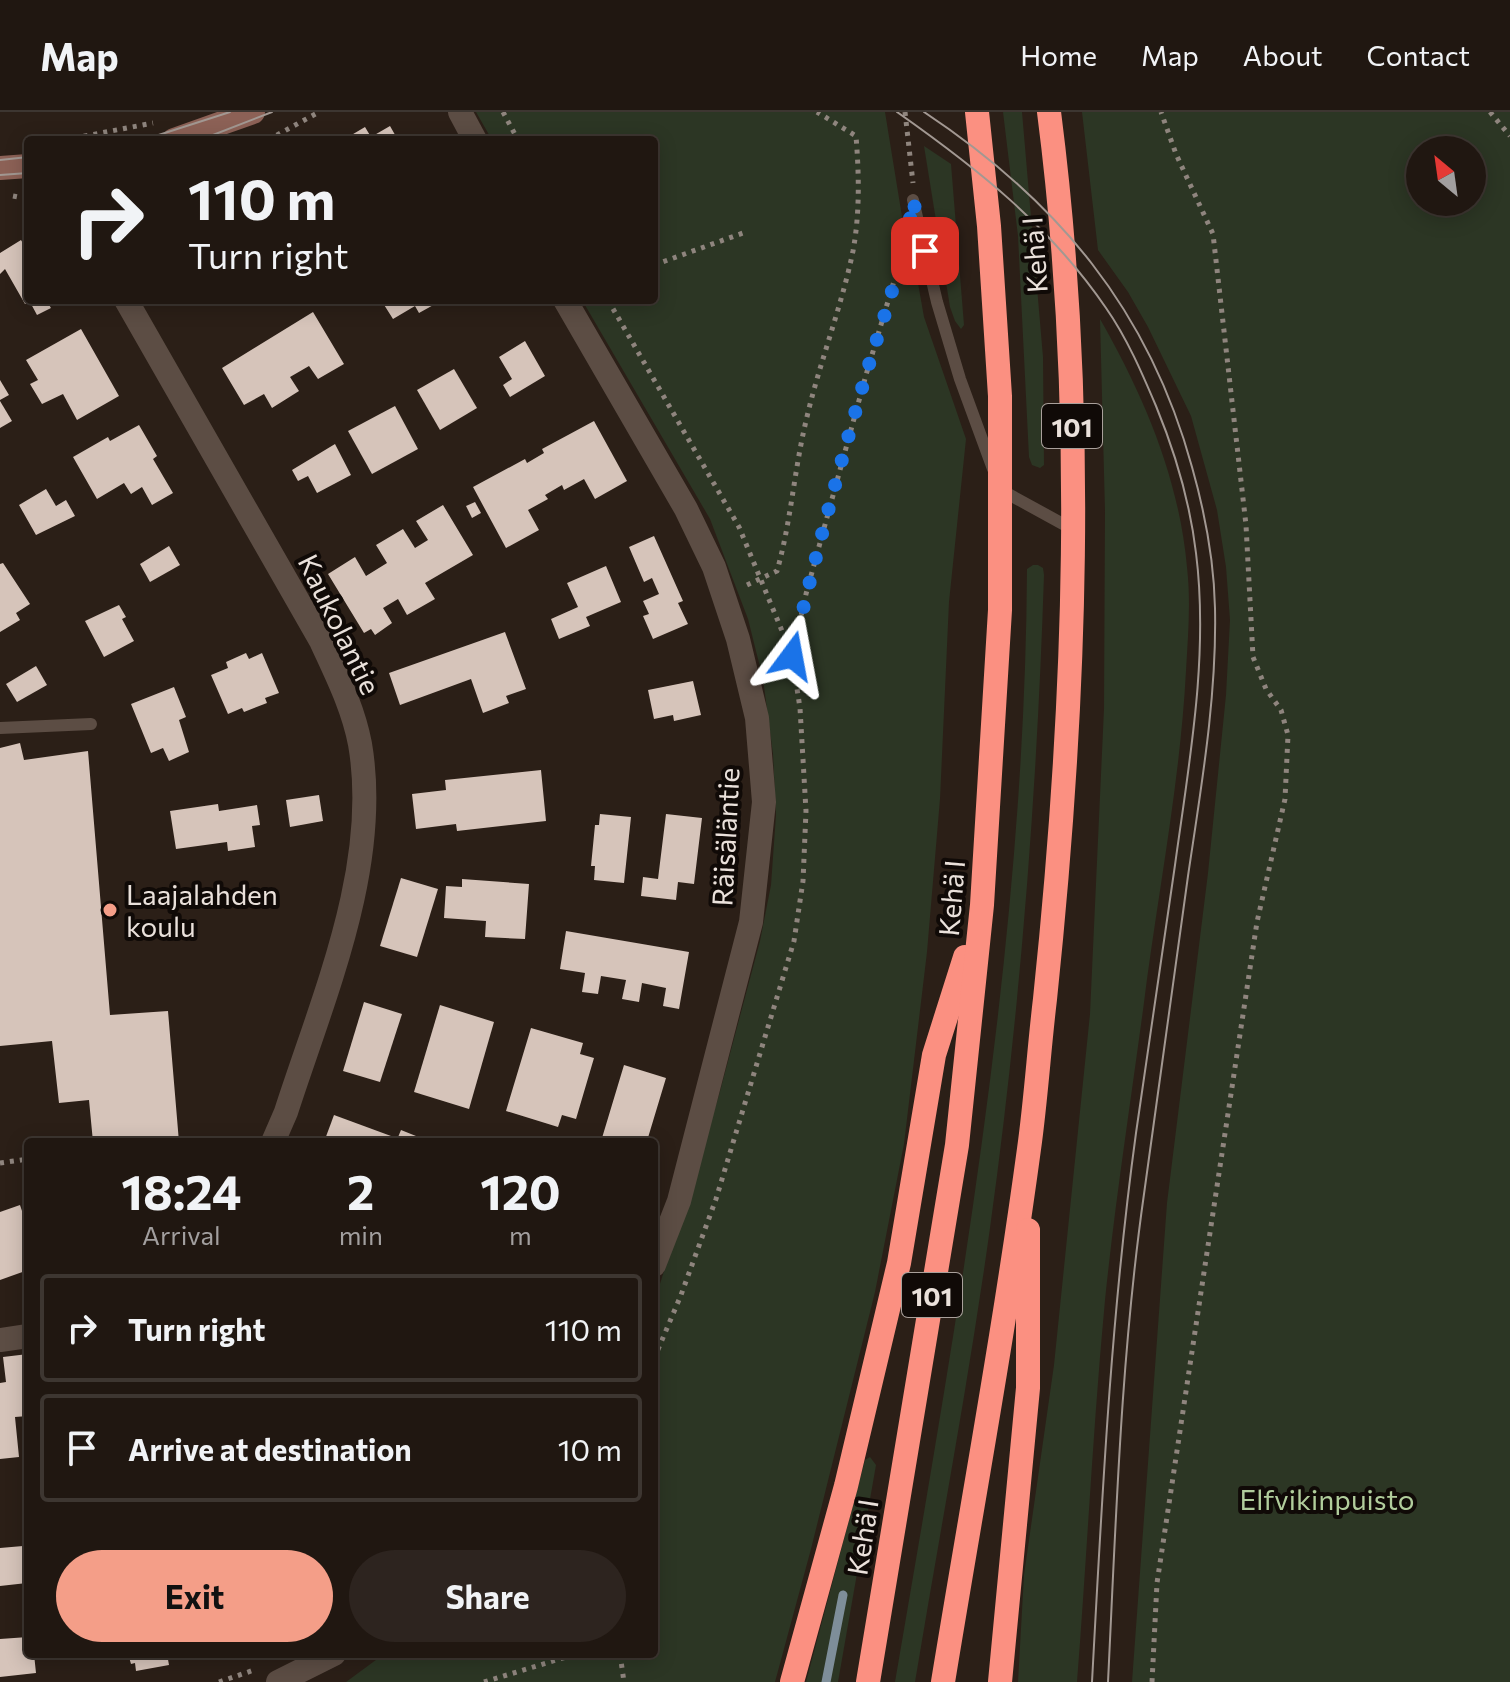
<!DOCTYPE html>
<meta charset="utf-8">
<style>
:root{--surface:#201711;--page:#2d241f;--text:#f1f3f6;--muted:#a29f9f;--line:#3d3631;--accent:#f49e88}
body{margin:0;font-family:Commissioner,sans-serif;background:var(--page);color:var(--text);height:100vh;display:flex;flex-direction:column;font-size:30px;white-space:nowrap}
*{box-sizing:border-box;margin:0}
p{font-size:26px;color:var(--muted)}
.icon{flex:none;width:44px;height:44px;fill:none;stroke:currentColor;stroke-width:2;stroke-linecap:round;stroke-linejoin:round}
.map{position:relative;flex:1;overflow:hidden}
.sheet{position:absolute;left:24px;top:1026px;width:634px;height:520px;display:flex;flex-direction:column;background:var(--surface);border-radius:8px;box-shadow:0 4px 20px #0003,0 0 0 2px var(--line)}
.sheet>*{flex:none}
.hud{position:absolute;left:24px;top:24px;width:634px;height:168px;border-radius:8px;box-shadow:0 4px 20px #0003,0 0 0 2px var(--line);background:#201711;color:var(--text);overflow:hidden}
.needle{width:52px;rotate:331deg}
.controls{position:absolute;left:1406px;top:24px;display:grid;gap:16px}
.controls a{display:grid;place-items:center;width:80px;height:80px;border-radius:50%;background:var(--surface);box-shadow:0 4px 20px #0003,0 0 0 2px var(--line);font-size:40px}
.pin{position:absolute;display:grid;place-items:center;width:68px;height:68px;color:#fff;margin:-34px;border-radius:16px;box-shadow:0 4px 12px #0006}
.me{position:absolute;width:88px;margin:-44px;rotate:13deg;stroke-linejoin:round;filter:drop-shadow(0 0 6px #0008)}
.turn{display:flex;align-items:center;gap:28px;height:168px;padding:0 32px;font-size:36px}
.turn .icon{width:104px;height:104px;stroke-width:2.5}
.turn b{display:block;font-size:56px;line-height:68px}
.eta{display:flex;justify-content:space-evenly;align-items:center;height:136px;text-align:center}
.eta b{font-size:48px;font-weight:700;line-height:56px}
.cta{display:flex;gap:16px;margin-top:auto;padding:16px 32px}
.cta a{flex:1;height:92px;border-radius:48px;background:var(--accent);color:#111;font-size:32px;font-weight:700;line-height:92px;text-align:center}
.cta a+a{background:var(--page);color:var(--text)}
ul{padding:0;list-style:none}
li{display:flex;align-items:center;gap:24px;height:108px;margin:0 16px 12px;padding:0 16px;border:4px solid var(--line);border-radius:8px}
li div{flex:1}
li b{display:block;font-size:30px}
li em{font-style:normal}
header{display:flex;align-items:center;gap:48px;box-sizing:border-box;height:112px;padding:0 40px;background:var(--surface);border-bottom:2px solid var(--line)}
header strong{font-size:38px}
nav{display:flex;gap:44px;margin-inline-start:auto;font-size:28px}
.map>svg:first-child{display:block}
</style>
<header>
<strong>Map</strong>
<nav><a>Home</a><a>Map</a><a>About</a><a>Contact</a></nav>
</header>
<div class="map">
<svg width="1510" height="1570" viewBox="0 0 1510 1570">
<rect width="100%" height="100%" fill="#2b1f17"/>
<g fill="#2c3624" fill-rule="evenodd">
<path d="M476,0H885L912,166L916,160L924,205L966,327L949,490L940,687L927,840L904,1032L875,1180L811,1437L775,1570H346L384,1542H654V1191L719,983L760,829L771,773L776,703L773,642L763,567L748,507L710,407L582,188H654V28H492Z"/>
<path d="M1003,0H1022L1043,245L1044,353L1040,356L1032,353L1029,345L1018,124Z"/>
<path d="M1082,0H1510V1570H1132L1167,1091L1208,761L1226,583L1230,508L1226,455L1217,398L1191,304L1148,215L1128,180L1098,138ZM1420,38H1472V90H1420Z"/>
<path d="M924,34L951,52L964,213L961,217L955,209L950,195Z"/>
<path d="M1100,207C1144,284 1179,366 1187,455C1191,490 1188,524 1186,559C1180,673 1157,785 1143,898C1130,994 1115,1091 1105,1188C1093,1315 1087,1443 1077,1570H1018L1024,1463L1054,1253L1090,902L1104,597L1105,399Z"/>
<path d="M1033,453H1038L1043,456L1044,463C1037,681 1020,900 990,1116C969,1268 940,1419 915,1570H895C958,1202 1025,831 1027,457Z"/>
<path d="M870,1345L876,1353L838,1570H806L865,1348Z"/>
</g>
<g fill="none" stroke-linecap="round" stroke-linejoin="round">
<path stroke="#7e8e99" stroke-width="9" d="M826,1570L843,1483"/>
</g>
<g fill="#d6c4ba">
<path d="M390,14L398,28H343L365,15L371,25Z"/>
<path d="M21,128L28,140V188H46L51,196L37,203L30,190L25,192L5,157L0,162V141Z"/>
<path d="M381,188H435L437,191L419,201L415,194L393,207Z"/>
<path d="M313,200L344,252L318,267L309,254L290,265L299,279L272,296L264,282L244,293L222,256Z"/>
<path d="M81,217L119,284L77,308L63,282L42,292L30,272L38,268L26,248Z"/>
<path d="M525,229L545,264L510,285L503,273L512,267L499,245Z"/>
<path d="M454,257L477,296L440,318L417,278Z"/>
<path d="M0,268L9,283L0,288Z"/>
<path d="M0,289L12,309L0,316Z"/>
<path d="M395,294L418,337L372,362L348,319Z"/>
<path d="M594,309L627,369L595,387L584,367L564,378L562,373L545,383L548,387L528,398L539,418L506,436L473,375L525,347L527,351L544,341L542,337Z"/>
<path d="M139,313L157,344L153,347L173,381L152,393L142,375L131,382L124,371L97,387L73,345L108,325L110,329Z"/>
<path d="M335,332L351,363L317,381L308,364L298,369L292,358Z"/>
<path d="M46,377L56,394L66,388L75,404L36,423L19,393Z"/>
<path d="M475,390L481,401L472,406L466,394Z"/>
<path d="M443,393L473,443L425,471L435,487L407,503L398,487L383,496L392,511L375,523L371,517L364,521L328,462L355,445L366,464L387,451L376,433L403,417L415,436L428,428L416,409Z"/>
<path d="M654,424L683,489L678,491L688,512L653,527L643,504L649,502L643,489L659,482L652,466L644,470L629,435Z"/>
<path d="M169,434L180,453L150,470L140,452Z"/>
<path d="M3,451L30,492L16,501L20,508L0,520V452Z"/>
<path d="M606,454L621,490L586,505L590,514L559,527L551,507L578,495L567,471Z"/>
<path d="M119,493L126,505L122,507L134,529L104,545L85,509Z"/>
<path d="M505,520L526,577L506,584L509,591L483,601L471,567L400,593L389,561Z"/>
<path d="M246,541L249,547L262,541L279,581L265,586L267,591L244,600L242,596L228,602L211,563L228,556L226,550Z"/>
<path d="M36,554L47,573L17,590L6,572Z"/>
<path d="M693,569L701,603L674,609L673,603L654,607L648,578Z"/>
<path d="M174,575L186,605L179,608L189,640L169,649L163,636L151,641L131,592Z"/>
<path d="M20,631L24,648L88,639L110,903L168,899L179,1030H93L89,988L59,991L52,929L0,934V636Z"/>
<path d="M541,658L546,709L457,719L456,712L416,717L412,682L446,678L445,668Z"/>
<path d="M319,683L323,709L290,715L286,688Z"/>
<path d="M218,692L219,699L257,693L260,713L252,714L255,735L228,739L227,730L176,737L170,699Z"/>
<path d="M600,702L631,705L624,771L594,768L595,754H591L595,713H599Z"/>
<path d="M666,702L702,706L694,772L678,770L676,788L641,784L643,765L658,767Z"/>
<path d="M401,766L438,777L417,845L380,834Z"/>
<path d="M462,767L529,772L525,827L485,825L486,809L444,806L446,774L462,775Z"/>
<path d="M566,819L689,840L679,897L663,894L666,876L642,871L639,890L622,887L626,868L601,864L598,882L582,880L585,861L560,857Z"/>
<path d="M364,890L402,902L380,970L343,959Z"/>
<path d="M440,893L494,910L469,997L414,980Z"/>
<path d="M531,916L583,931L580,942L594,946L576,1007L562,1003L558,1015L506,999Z"/>
<path d="M624,953L666,966L647,1029L630,1024L628,1030L602,1026Z"/>
<path d="M334,1003L391,1024L389,1030H324Z"/>
<path d="M401,1018L431,1030H396Z"/>
<path d="M20,1093L28,1117V1158L0,1168V1100Z"/>
<path d="M28,1242V1270H26L28,1304L15,1305L19,1345L0,1347V1271L6,1270L3,1245Z"/>
<path d="M23,1434L27,1471L0,1474V1436Z"/>
<path d="M28,1525V1542H34L36,1561L0,1565V1527Z"/>
<path d="M136,1542H167L169,1553L136,1559L135,1551L131,1552L129,1545Z"/>
</g>
<g fill="none" stroke-linecap="round" stroke-linejoin="round">
<g stroke="#8f857e" stroke-width="5" stroke-dasharray="4 6" stroke-linecap="butt">
<path d="M503,0L518,28"/>
<path d="M905,0L913,71"/>
<path d="M1490,0L1510,24"/>
<path d="M64,28L153,11"/>
<path d="M268,28L319,0"/>
<path d="M13,84L28,87"/>
<path d="M654,153L743,121"/>
<path d="M608,188L739,415L792,543"/>
<path d="M747,473L777,459C791,410 794,359 806,309C819,252 841,197 853,139C860,101 859,62 856,24L817,0"/>
<path d="M0,1051L28,1047"/>
<path d="M654,1247L681,1183L716,1087L794,829L803,769L806,699L800,596L792,544L806,482L866,263L903,139"/>
<path d="M620,1542L624,1570"/>
<path d="M219,1570L254,1558"/>
<path d="M484,1570L576,1542"/>
<path d="M1152,1570L1157,1471L1257,810L1285,687L1288,623L1281,598L1266,577L1253,545L1246,413L1213,122L1176,42L1161,0"/>
</g>
<g stroke="#5c4d44" stroke-width="12">
<path d="M913,88L937,190L960,267L993,357"/>
<path d="M1001,378L1072,417"/>
<path d="M0,616L91,612"/>
</g>
<g stroke="#5c4d44" stroke-width="24">
<path d="M460,0L475,28"/>
<path d="M126,188L321,529C336,562 353,595 360,632C381,754 323,885 286,1000L273,1030"/>
<path d="M565,188L686,397L714,455L738,527L757,606L764,690L751,810L679,1089L654,1153"/>
<path d="M0,1228L28,1224"/>
<path d="M278,1570L334,1542"/>
</g>
<g stroke="#8c6156" stroke-width="24">
<path d="M174,28L253,0"/>
<path d="M0,56L28,54"/>
</g>
<g stroke="#fb9081" stroke-width="24">
<path d="M792,1570L846,1374L899,1151L934,943L965,845"/>
<path d="M868,1570L957,1033L982,793L1000,498V284L989,114L977,0"/>
<path d="M943,1570C972,1393 1005,1215 1029,1037C1036,987 1039,937 1045,887C1076,592 1087,294 1049,0"/>
<path d="M1000,1570L1028,1276V1118"/>
</g>
<g stroke="#a29892" stroke-width="2">
<path d="M897,0C978,57 1050,114 1106,196C1127,226 1142,261 1156,294C1175,340 1190,391 1196,441C1209,544 1189,651 1175,753C1162,842 1149,932 1136,1021C1111,1203 1102,1386 1092,1570"/>
<path d="M924,0C1058,89 1149,198 1192,355C1205,401 1214,447 1215,496C1217,585 1201,676 1188,764C1173,870 1159,976 1144,1082C1121,1243 1116,1407 1108,1570"/>
<path d="M143,28L230,0"/>
<path d="M200,28L272,0"/>
<path d="M0,48L28,45"/>
<path d="M0,63L28,61"/>
</g>
</g>
<g fill="none" stroke-linecap="round" stroke-linejoin="round">
<path stroke="#1a73e8" stroke-width="14" stroke-dasharray="0 25.2" d="M792,544C814,448 840,353 867,259C884,203 905,147 913,88L925,139"/>
</g>
<circle fill="#f49e88" stroke="#100a07" stroke-width="3" cx="110" cy="798" r="8"/>
<g text-anchor="middle" dominant-baseline="central" stroke-width="8" stroke-linejoin="round" paint-order="stroke">
<g fill="#100a07" stroke="#a9a09b" stroke-width="2">
<rect x="1042" y="292" width="60" height="44" rx="6"/>
<rect x="902" y="1161" width="60" height="44" rx="6"/>
</g>
<g font-size="26" font-weight="bold" fill="#eae1db">
<text x="1072" y="314">101</text>
<text x="932" y="1183">101</text>
</g>
<g font-size="28" fill="#eae1db" stroke="#100a07">
<text transform="translate(1034 143) rotate(-94)">Kehä I</text>
<text transform="translate(340 512) rotate(64)">Kaukolantie</text>
<text transform="translate(725 725) rotate(-87)">Räisäläntie</text>
<text transform="translate(951 786) rotate(-85)">Kehä I</text>
<text transform="translate(862 1425) rotate(-81)">Kehä I</text>
</g>
<g font-size="28" fill="#eae1db" stroke="#100a07" text-anchor="start">
<text x="126" y="782">Laajalahden<tspan x="126" dy="32">koulu</tspan></text>
</g>
<g font-size="28" fill="#b1cd9c" stroke="#100a07">
<text x="1327" y="1387">Elfvikinpuisto</text>
</g>
</g>
</svg>
<div class="controls">
<a><svg class="needle" viewBox="-14 -14 28 28"><path d="M0-13l5 13h-10z" fill="#e53935"/><path d="M0 13l5-13h-10z" fill="#a29f9f"/></svg></a>
</div>
<div class="pin" style="left:925px;top:139px;background:#d93025"><svg class="icon" aria-label="arrive" viewBox="0 0 24 24"><path d="M6 21V4h12l-3 4 3 4H6"/></svg></div>
<svg class="me" style="left:792px;top:544px" viewBox="-20 -20 40 40"><path d="M0-17L14 15 0 8-14 15z" fill="#1a73e8" stroke="#fff" stroke-width="4"/></svg>
<div class="hud">
<div class="turn"><svg class="icon" aria-label="right" viewBox="0 0 24 24"><path d="M7 20v-9h11M14 6l5 5-5 5"/></svg><div><b>110 m</b>Turn right</div></div>
</div>
<section class="sheet">
<div class="eta">
<div><b>18:24</b><p>Arrival</p></div>
<div><b>2</b><p>min</p></div>
<div><b>120</b><p>m</p></div>
</div>
<ul>
<li><svg class="icon" aria-label="right" viewBox="0 0 24 24"><path d="M7 20v-9h11M14 6l5 5-5 5"/></svg><div><b>Turn right</b></div><em>110 m</em></li>
<li><svg class="icon" aria-label="arrive" viewBox="0 0 24 24"><path d="M6 21V4h12l-3 4 3 4H6"/></svg><div><b>Arrive at destination</b></div><em>10 m</em></li>
</ul>
<div class="cta"><a>Exit</a><a>Share</a></div>
</section>
</div>
